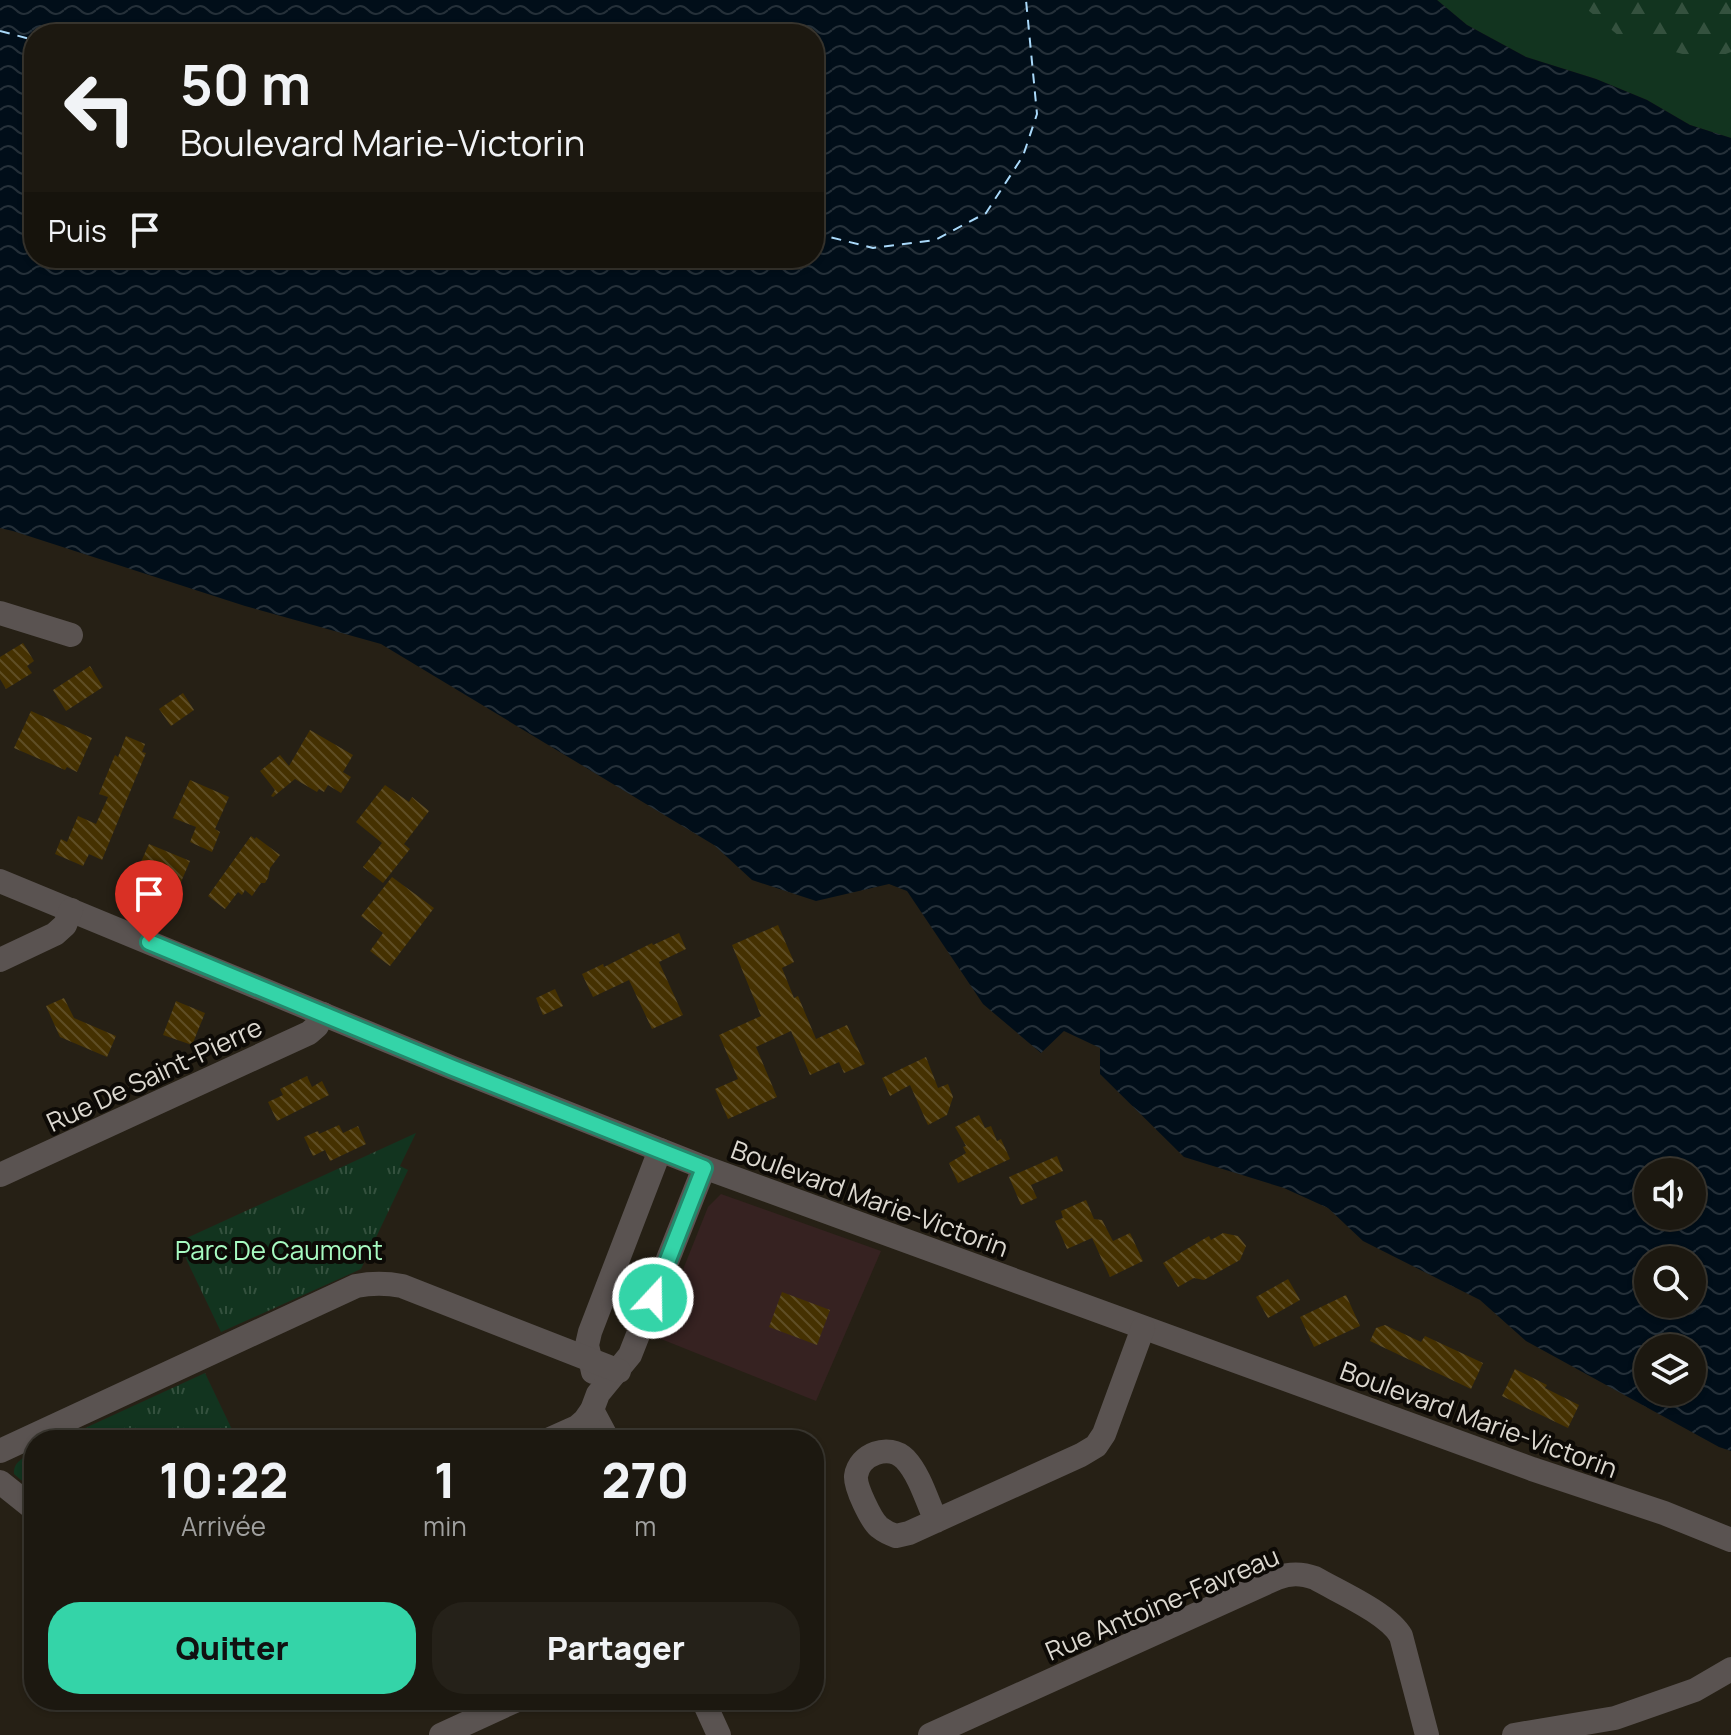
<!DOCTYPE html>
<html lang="fr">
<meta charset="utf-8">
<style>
:root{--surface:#1c1810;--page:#252119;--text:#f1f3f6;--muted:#a0a09f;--line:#3a3730;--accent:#34d4a8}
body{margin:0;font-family:Manrope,sans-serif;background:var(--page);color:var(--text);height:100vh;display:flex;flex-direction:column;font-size:30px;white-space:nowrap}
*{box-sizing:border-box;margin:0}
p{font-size:26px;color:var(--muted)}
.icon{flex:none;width:44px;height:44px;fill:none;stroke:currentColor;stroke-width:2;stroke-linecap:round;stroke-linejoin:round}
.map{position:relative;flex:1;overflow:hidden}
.details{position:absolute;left:24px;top:1430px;width:800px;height:280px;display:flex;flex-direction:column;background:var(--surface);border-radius:32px;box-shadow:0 2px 6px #0004,0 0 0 2px var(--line)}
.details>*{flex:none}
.guide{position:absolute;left:24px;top:24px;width:800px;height:244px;border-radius:32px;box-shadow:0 2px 6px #0004,0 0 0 2px var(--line);background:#1c1810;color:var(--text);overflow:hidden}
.tools{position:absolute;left:1634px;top:1158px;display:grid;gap:16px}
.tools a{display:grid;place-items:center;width:72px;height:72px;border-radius:50%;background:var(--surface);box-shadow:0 2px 6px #0004,0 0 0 2px var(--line);font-size:40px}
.pin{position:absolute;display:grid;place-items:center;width:68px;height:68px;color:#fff;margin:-82px -34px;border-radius:50% 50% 50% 0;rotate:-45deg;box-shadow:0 0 8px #0007}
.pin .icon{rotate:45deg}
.me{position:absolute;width:88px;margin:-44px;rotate:21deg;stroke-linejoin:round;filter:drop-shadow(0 0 6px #0008)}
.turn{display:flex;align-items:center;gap:28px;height:168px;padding:0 24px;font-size:36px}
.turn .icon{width:104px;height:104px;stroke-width:2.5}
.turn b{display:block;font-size:56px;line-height:68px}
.then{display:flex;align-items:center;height:76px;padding:0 24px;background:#0003;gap:16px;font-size:30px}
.eta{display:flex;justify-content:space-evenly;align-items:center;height:136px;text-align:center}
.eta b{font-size:48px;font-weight:800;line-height:56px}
.action{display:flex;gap:16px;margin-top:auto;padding:16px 24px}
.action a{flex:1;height:92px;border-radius:32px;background:var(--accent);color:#111;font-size:32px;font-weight:800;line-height:92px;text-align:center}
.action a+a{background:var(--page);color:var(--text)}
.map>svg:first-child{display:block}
</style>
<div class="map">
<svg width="1731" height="1735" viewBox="0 0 1731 1735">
<defs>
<pattern id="forest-firs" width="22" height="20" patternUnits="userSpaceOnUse" patternTransform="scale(2)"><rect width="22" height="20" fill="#12341f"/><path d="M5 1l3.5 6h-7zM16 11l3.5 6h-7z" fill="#34513e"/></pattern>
<pattern id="park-tufts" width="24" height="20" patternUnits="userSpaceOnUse" patternTransform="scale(2)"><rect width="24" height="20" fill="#12341f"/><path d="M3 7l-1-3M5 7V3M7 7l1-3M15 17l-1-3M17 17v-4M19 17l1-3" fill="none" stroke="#34513e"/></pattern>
<pattern id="water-waves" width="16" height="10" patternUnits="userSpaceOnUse" patternTransform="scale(2)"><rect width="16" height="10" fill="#010e19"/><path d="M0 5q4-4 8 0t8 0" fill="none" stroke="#253039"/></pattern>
<pattern id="building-back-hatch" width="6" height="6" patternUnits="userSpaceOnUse" patternTransform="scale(2)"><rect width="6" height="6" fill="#453101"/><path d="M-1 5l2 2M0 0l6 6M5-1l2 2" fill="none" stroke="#5f4e25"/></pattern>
</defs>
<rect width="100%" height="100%" fill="#262015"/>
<path fill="#362221" d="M721,1194L881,1251L816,1401L656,1337L708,1207Z"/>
<path fill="#12341f" d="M1437,0H1731V138L1690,125L1647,100L1596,79L1526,57L1467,25Z"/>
<path fill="url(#forest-firs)" d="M1576,0H1731V52L1707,61L1619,36Z"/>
<g fill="url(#park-tufts)">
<path d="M416,1133L400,1166L408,1170L361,1269L221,1332L178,1242Z"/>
<path d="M205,1373L237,1440H59Z"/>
<path d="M34,1452V1491L14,1474C13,1462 24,1457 34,1452Z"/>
</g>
<path fill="url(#water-waves)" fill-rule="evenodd" d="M0,0H1437L1467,25L1526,57L1596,79L1647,100L1690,125L1731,138V1451L1719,1447L1526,1341L1480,1300L1363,1241L1328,1208L1284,1188L1184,1157L1100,1074V1048L1064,1031L1041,1053L983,1004L907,891L889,884L816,901L752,880L714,845L381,644L245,606L13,531L0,528ZM34,34H814V258H34ZM1648,1172H1692V1216H1648ZM1648,1260H1692V1304H1648ZM1648,1348H1692V1392H1648Z"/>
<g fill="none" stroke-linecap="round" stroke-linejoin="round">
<g stroke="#a9d9fa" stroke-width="2" stroke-dasharray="10 8" stroke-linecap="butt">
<path d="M0,31L34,40"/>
<path d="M814,233L873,248L935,240L986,213L1023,156L1037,114L1026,0"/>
</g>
</g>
<g fill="url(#building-back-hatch)">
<path d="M23,643L34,661L27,666L32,673L6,689L0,679V657Z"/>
<path d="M90,666L103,687L66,711L53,690Z"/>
<path d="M183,693L194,710L171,726L159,709Z"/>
<path d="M31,711L92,738L77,772L67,767L65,770L14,748Z"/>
<path d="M310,730L353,755L343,772L351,777L341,793L328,785L324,792L319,789L317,792L295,779L273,797L271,796L275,790L260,771L280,755L289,766Z"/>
<path d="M126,736L145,744L142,752L146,753L102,860L89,854L83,866L55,854L61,839L67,842L78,816L96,824L108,797L99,794L115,755L118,757Z"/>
<path d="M190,780L229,797L215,829L220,832L212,852L190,842L196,827L173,818Z"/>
<path d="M385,785L409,802L412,797L429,811L404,844L410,849L383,883L363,867L382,843L356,822Z"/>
<path d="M251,836L255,839L256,837L280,855L270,868L268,878L265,883H261L252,896L245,890L242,895L238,892L225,909L208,896Z"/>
<path d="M149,844L190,861L178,889L137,871Z"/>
<path d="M392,877L434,908L390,966L370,951L383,933L361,916Z"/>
<path d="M778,925L794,962L782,968L794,998L798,996L816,1039L847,1025L865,1064L844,1073L839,1062L810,1075L791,1031L756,1047L777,1097L728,1119L715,1089L738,1079L719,1035L761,1016L732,945Z"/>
<path d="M679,933L686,949L659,962L683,1015L652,1029L629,980L593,997L582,974L603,964L604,967L652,943L653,945Z"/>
<path d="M555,989L563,1006L543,1015L536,998Z"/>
<path d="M64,998L74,1018L116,1036L107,1057L60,1037L46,1006Z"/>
<path d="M176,1001L205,1013L192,1045L163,1035Z"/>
<path d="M926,1057L938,1088L948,1084L953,1097L947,1115L928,1125L910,1085L890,1096L882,1078Z"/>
<path d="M307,1076L312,1087L322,1081L329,1095L277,1121L268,1102L283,1095L280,1089Z"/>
<path d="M979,1115L985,1128L991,1126L997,1141L1001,1139L1010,1159L958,1183L949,1163L966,1153L963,1147L966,1146L955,1127Z"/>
<path d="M339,1125L343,1133L358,1126L366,1144L330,1161L325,1150L313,1156L304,1137L318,1131L319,1134Z"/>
<path d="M1057,1156L1063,1171L1031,1185L1037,1198L1021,1205L1009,1177Z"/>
<path d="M1086,1200L1094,1219L1102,1220L1113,1241L1130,1233L1143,1261L1110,1277L1092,1238L1067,1249L1055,1221L1063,1218L1061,1211Z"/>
<path d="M1223,1233L1238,1236L1246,1246L1240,1260L1204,1280L1194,1278L1178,1287L1163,1263L1209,1236L1211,1240Z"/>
<path d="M1288,1279L1300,1300L1268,1318L1256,1297Z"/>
<path d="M782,1292L830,1310L817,1345L769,1327Z"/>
<path d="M1346,1295L1360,1326L1314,1347L1300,1317Z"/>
<path d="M1385,1325L1421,1342L1425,1336L1483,1363L1471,1389L1370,1341L1376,1328Z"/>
<path d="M1515,1369L1547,1385L1545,1388L1579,1405L1568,1428L1502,1396Z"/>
</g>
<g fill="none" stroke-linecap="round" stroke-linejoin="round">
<g stroke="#5a5351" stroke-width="24">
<path d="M0,613L71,635"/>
<path d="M0,881L453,1068L698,1165L1532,1469L1664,1513L1731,1540"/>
<path d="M0,960L55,934L65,925L71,910"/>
<path d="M0,1175L309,1033L317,1026L323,1014"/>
<path d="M593,1372L587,1345L590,1332L660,1150"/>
<path d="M592,1410L608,1440"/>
<path d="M548,1440L577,1427L585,1420L592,1410L598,1394L630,1355L704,1168"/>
<path d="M0,1451L356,1286C372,1283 386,1283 402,1286L619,1371"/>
<path d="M0,1482L34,1509"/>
<path d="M936,1521C927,1501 920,1475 905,1459C889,1443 859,1454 856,1476C855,1487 871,1520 879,1527C884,1531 890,1534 896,1536L909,1533L1081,1455L1096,1446L1104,1434L1143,1328"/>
<path d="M703,1700L719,1735"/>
<path d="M441,1735L517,1700"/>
<path d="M930,1735L1277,1578C1290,1573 1301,1573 1315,1578C1339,1592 1388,1613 1401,1636L1427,1735"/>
<path d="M1514,1735L1615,1718L1695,1690L1731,1669"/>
</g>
</g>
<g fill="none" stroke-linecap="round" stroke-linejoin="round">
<g stroke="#228a6d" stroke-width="20">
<path id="route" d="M149,942L453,1068L704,1168L653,1298"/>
</g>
<use href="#route" stroke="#34d4a8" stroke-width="14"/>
</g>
<g text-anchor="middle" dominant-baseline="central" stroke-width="8" stroke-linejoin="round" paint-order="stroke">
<g font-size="26" fill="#dcd8d0" stroke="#0d0a06">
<text transform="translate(154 1074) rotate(-25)">Rue De Saint-Pierre</text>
<text transform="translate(870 1198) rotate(20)">Boulevard Marie-Victorin</text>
<text transform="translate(1479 1419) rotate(20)">Boulevard Marie-Victorin</text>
<text transform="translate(1162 1603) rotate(-23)">Rue Antoine-Favreau</text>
</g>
<g font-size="26" fill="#a7fac1" stroke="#0d0a06">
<text x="279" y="1250">Parc De Caumont</text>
</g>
</g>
</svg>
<div class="tools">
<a><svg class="icon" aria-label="sound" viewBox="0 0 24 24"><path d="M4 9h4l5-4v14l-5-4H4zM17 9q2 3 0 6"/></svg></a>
<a><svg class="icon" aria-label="search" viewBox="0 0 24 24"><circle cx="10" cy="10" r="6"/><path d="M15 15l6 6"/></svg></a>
<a><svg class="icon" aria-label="layers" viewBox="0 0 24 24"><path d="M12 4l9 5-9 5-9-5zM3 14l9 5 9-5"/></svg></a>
</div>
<div class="pin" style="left:149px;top:942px;background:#d93025"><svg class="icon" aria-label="arrive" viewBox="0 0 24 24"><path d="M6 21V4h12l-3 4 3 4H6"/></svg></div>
<svg class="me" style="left:653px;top:1298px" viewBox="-20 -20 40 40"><circle r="17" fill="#34d4a8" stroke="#fff" stroke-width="3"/><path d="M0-11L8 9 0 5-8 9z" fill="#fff"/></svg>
<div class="guide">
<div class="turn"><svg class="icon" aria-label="left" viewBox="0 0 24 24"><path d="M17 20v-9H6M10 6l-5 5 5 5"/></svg><div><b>50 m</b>Boulevard Marie-Victorin</div></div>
<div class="then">Puis<svg class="icon" aria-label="arrive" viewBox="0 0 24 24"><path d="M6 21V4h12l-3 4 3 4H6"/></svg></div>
</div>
<section class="details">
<div class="eta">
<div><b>10:22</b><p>Arrivée</p></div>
<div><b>1</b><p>min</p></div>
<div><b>270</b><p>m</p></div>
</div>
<div class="action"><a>Quitter</a><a>Partager</a></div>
</section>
</div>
